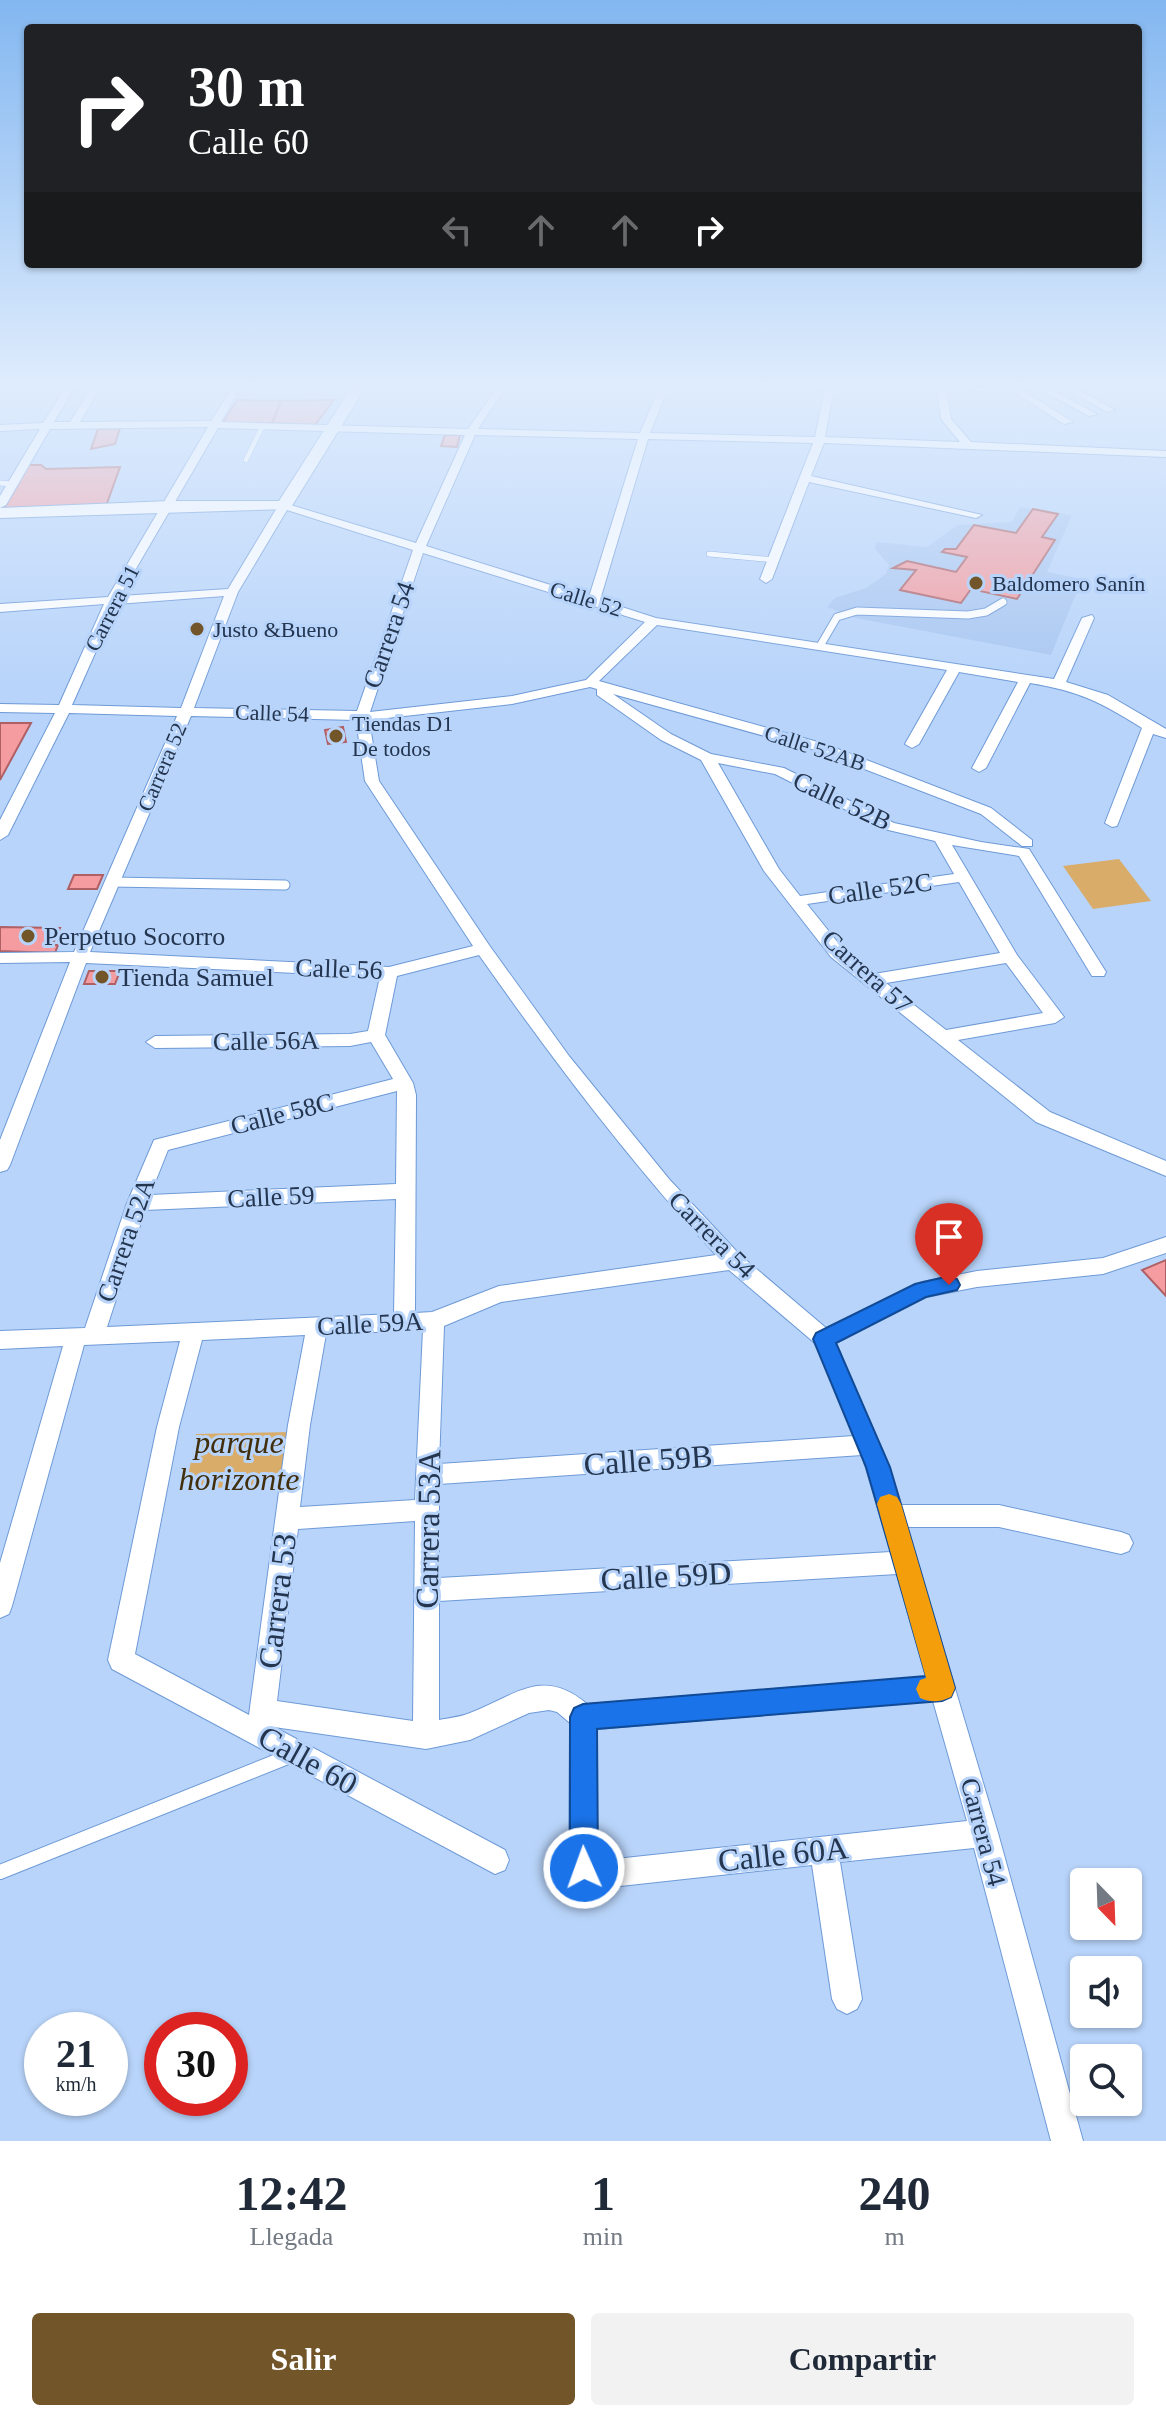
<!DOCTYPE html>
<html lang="es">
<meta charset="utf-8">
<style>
:root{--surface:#fff;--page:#f2f2f3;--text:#1f2937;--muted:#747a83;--accent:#725629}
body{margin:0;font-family:"Times New Roman",serif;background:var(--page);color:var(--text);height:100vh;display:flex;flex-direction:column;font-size:30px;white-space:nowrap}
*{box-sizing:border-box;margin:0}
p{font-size:26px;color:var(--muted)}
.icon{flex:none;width:44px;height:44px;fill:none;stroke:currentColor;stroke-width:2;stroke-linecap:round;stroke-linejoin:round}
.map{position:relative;height:2141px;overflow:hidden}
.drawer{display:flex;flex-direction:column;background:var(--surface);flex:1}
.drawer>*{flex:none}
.hud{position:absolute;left:24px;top:24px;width:1118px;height:244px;border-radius:8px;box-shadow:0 2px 6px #0004;background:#202124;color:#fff;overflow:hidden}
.needle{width:52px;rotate:157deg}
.tools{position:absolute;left:1070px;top:1868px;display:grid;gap:16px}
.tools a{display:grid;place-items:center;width:72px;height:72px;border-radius:8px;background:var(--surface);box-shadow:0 2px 6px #0004;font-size:40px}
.speed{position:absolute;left:24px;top:2012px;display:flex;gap:16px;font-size:40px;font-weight:700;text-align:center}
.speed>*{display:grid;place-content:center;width:104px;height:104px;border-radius:50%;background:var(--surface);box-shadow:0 2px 6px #0004;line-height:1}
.speed small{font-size:20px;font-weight:400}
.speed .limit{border:12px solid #d22;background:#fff;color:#111}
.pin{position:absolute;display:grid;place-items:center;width:68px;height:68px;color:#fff;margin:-82px -34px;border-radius:50% 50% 50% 0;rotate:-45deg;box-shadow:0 0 8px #0007}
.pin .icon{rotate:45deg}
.me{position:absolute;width:88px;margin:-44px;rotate:358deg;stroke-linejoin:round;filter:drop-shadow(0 0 6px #0008)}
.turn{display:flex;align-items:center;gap:28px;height:168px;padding:0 32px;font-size:36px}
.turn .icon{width:104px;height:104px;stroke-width:2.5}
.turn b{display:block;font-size:56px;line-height:68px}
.lanes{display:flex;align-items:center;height:76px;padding:0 32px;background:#0003;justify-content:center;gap:40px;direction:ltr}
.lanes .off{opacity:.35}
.eta{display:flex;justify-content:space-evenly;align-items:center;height:136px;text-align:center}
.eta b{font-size:48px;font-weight:600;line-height:56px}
.primary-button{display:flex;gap:16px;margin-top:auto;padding:16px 32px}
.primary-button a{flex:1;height:92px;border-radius:8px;background:var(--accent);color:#fff;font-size:32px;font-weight:600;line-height:92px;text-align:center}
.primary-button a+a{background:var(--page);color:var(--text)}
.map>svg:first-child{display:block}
</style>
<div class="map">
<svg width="1166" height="2141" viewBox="0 0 1166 2141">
<rect width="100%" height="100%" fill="#b8d4fa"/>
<path fill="#a9c7f1" d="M1020,507L1072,515L1047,572L1082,579L1051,655L856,618L827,607L835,598L866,588L886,574L889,565L875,549L876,542L927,547L958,525L1012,522Z"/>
<g fill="#d9ac6a">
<path d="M1119,859L1151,901L1093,909L1063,866Z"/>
<path d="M291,1432L282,1487L186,1488L196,1434Z"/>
</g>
<g fill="#f49ca0" stroke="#af6065" stroke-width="2">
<path d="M237,400L281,401L272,423H223Z"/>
<path d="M334,400L315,425L272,423L281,401Z"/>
<path d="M120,428L115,444L91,449L98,429Z"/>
<path d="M445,435H460L457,447L441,446Z"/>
<path d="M28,465H41L46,469L120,467L106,506L3,510Z"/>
<path d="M1033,509L1058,514L1042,537L1055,540L1017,599L971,589L961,603L900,590L916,570L893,568L907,561L956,572L967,557L942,552L945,549H956L974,525L1016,533Z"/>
<path d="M0,723H31L0,780Z"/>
<path d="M343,727L346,742L328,744L325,730Z"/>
<path d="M74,875H103L97,889H68Z"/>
<path d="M0,927L60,928L52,945H58L55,953L0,951Z"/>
<path d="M89,971H120L115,984H84Z"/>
<path d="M1166,1260V1296L1142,1270Z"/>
</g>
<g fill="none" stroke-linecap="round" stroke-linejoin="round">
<g stroke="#6e9ad7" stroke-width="6">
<g id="lane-far3">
<path d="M246,460L262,427"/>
<path d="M0,483L12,484"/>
<path d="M709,554L776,560"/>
</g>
</g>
<g stroke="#6e9ad7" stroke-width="9">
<path id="lane-far2" d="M820,646L837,617L857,611L968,615L986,612L1003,602"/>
</g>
<g stroke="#6e9ad7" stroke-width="11">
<path id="lane-far1" d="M112,882L285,885"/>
</g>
<g stroke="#6e9ad7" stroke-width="16">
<path id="lane" d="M0,1872L290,1756"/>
</g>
<g stroke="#6e9ad7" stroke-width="2">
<g id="street">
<path d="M65,388H74L54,422H70L91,388H100L80,422L211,421L232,388H240L221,422L468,429L497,388H505L478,429L640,433L659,388H668L650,433L815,437L825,388H834L825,437L960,442L941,419L937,388H946L951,419L971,442L1166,451V457L824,443L811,476L982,515L976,518L809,482L772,579L766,583L760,579L813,443L648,439L600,600L656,618L1054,679L1082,618L1092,615L1094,618L1066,682L1108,695L1166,729V738L1153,734L1117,826L1112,827L1105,823L1142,728C1101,702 1079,691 1030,683L986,768L979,772L972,768L1018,682L959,672L919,744L912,748L905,744L947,670L657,625L599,681L825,744L991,808L1032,840V846H1022L981,814L815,750L613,694L671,734L711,754L784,768L894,823L981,842L1029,849L1106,972L1104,976H1092L1019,856L952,845L1017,955L1064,1017L1055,1023L958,1040L1050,1112L1166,1161V1176L1036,1122L831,957L764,871L701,760L661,740L597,695V689L590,687L512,704L369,720L379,781L489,945L569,1056L669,1179L740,1255L826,1328L922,1282L977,1271L1103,1258L1166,1237V1253L1103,1274L977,1287L926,1297L836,1343L889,1467L901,1505H999L1121,1532L1129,1535L1133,1543L1129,1551L1121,1554L999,1527H907L998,1833L1083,2141H1051L974,1848L840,1862L862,1999L857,2009L847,2014L837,2009L832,1999L812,1865L593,1889L574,1878L569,1858L570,1723L557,1712L549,1710L529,1713L470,1740L426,1749L274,1727L505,1850L509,1860L505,1870L495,1874L112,1669L108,1660L157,1427L180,1341L84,1345L12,1606L9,1614L0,1618V1563L63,1346L0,1349V1331L85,1328L127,1203L154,1140L393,1079L371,1042L350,1046L155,1048L146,1042L155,1036L350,1034L368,1031L380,977L86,963L10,1165L7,1170L0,1172V1140L70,962L0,963V953L74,952L177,716L69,713L8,835L0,840V820L55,713L0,712V704L59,705L104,604L0,612V604L108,597L208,427L50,429L6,505L0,508V496L40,429L0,431V425L43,423ZM218,428L465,435L416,543L284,503L278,506L228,589L120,596ZM475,435L638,439L589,597L426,546ZM287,510L413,550L357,711L194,708L238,592ZM423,553L645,622L586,680L512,696L370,712ZM224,596L181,708L72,705L117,604ZM191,716L356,720L365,781L473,946L389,967L90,952ZM718,763L775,774L884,829L935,841L954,874L800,896L779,869ZM959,882L1000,953L874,974L843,949L807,904ZM479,955C553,1060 629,1161 716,1255L499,1286L432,1312L415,1313L416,1095L413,1083L385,1035L397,976ZM1006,963L1043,1013L946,1030L886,983ZM397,1091L396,1184L150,1195L168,1150ZM396,1199L394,1314L107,1327L145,1210ZM729,1270L816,1344L854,1436L439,1464L444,1326L501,1302ZM423,1330L415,1500L300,1507L310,1425L326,1334ZM305,1335L288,1425L249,1715L135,1654L179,1427L202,1340ZM862,1455L891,1552L439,1578V1484ZM415,1521L413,1721L277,1701L298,1529ZM897,1574L926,1677L587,1704C542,1666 515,1696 470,1713C461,1717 449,1718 439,1720V1601ZM933,1701L967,1821L597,1861L596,1729Z"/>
<path d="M962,388H992L995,390L990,393Z"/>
<path d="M1008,388H1019L1073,422L1064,424Z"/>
<path d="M1037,388H1048L1097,414L1089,416Z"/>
<path d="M1064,388H1075L1115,410L1107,412Z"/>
</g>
</g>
<g stroke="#6e9ad7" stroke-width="2">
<path id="secondary" d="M351,388H365L290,509L0,518V508L169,501H279Z"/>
</g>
<use href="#lane-far3" stroke="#fff" stroke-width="5"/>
<use href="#lane-far2" stroke="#fff" stroke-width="7"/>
<use href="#lane-far1" stroke="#fff" stroke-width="9"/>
<use href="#lane" stroke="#fff" stroke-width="14"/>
<use href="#street" fill="#fff" fill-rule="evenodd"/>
<use href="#secondary" fill="#fff" fill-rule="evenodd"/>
</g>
<linearGradient id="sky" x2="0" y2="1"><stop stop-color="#83b7f0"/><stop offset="0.56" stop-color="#dfecfd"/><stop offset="1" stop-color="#dfecfd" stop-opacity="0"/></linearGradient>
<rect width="1166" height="687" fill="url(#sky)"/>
<path fill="#1a73e8" stroke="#114b97" stroke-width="2" d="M949,1276L957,1279L960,1285L957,1290L926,1297L836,1343L890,1467L955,1688L951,1697L942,1701L597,1729L598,1868L594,1878L584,1882L574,1878L570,1868V1717L574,1708L583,1704L926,1676L866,1467L813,1339L816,1333L915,1284Z"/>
<path fill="#f59e0b" d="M889,1494L897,1497L901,1504L955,1688L951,1697C940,1702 932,1703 920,1698L916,1689L920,1680L926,1678L877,1504L880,1497Z"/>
<g fill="#725629" stroke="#b8d4fa" stroke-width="3">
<circle cx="976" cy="583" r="8"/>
<circle cx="197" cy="629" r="8"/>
<circle cx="336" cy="736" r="8"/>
<circle cx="28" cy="936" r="8"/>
<circle cx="102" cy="977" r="8"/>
</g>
<g text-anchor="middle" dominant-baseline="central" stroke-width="6" stroke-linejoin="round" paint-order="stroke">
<g font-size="22" fill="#23354f" stroke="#b8d4fa" text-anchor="start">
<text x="992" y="583">Baldomero Sanín</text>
<text x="213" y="629">Justo &amp;Bueno</text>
<text x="352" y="723">Tiendas D1<tspan x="352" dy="25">De todos</tspan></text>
</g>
<g font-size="22" fill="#23354f" stroke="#b8d4fa">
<text transform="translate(586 599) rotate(17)">Calle 52</text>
<text transform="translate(112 608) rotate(-63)">Carrera 51</text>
<text transform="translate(272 713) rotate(2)">Calle 54</text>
<text transform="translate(815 748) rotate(18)">Calle 52AB</text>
<text transform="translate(162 767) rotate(-67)">Carrera 52</text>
</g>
<g font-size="26" fill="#23354f" stroke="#b8d4fa">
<text transform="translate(389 635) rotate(-71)">Carrera 54</text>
<text transform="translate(842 801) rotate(25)">Calle 52B</text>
<text transform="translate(880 889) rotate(-8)">Calle 52C</text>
<text transform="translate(339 969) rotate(2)">Calle 56</text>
<text transform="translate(867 972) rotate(42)">Carrera 57</text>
<text transform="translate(266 1041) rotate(-1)">Calle 56A</text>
<text transform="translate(282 1114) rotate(-14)">Calle 58C</text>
<text transform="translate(271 1197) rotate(-3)">Calle 59</text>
<text transform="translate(712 1235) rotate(45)">Carrera 54</text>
<text transform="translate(126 1240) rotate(-71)">Carrera 52A</text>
<text transform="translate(370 1324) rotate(-3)">Calle 59A</text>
<text transform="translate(983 1832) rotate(75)">Carrera 54</text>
</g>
<g font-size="26" fill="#23354f" stroke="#b8d4fa" text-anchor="start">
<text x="44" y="936">Perpetuo Socorro</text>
<text x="118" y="977">Tienda Samuel</text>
</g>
<g font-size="32" font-style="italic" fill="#412e0d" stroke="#b8d4fa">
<text x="239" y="1442">parque<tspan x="239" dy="37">horizonte</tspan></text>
</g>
<g font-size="32" fill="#23354f" stroke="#b8d4fa">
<text transform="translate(648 1460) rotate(-4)">Calle 59B</text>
<text transform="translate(428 1529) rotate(-89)">Carrera 53A</text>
<text transform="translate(666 1576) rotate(-3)">Calle 59D</text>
<text transform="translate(277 1601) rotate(-83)">Carrera 53</text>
<text transform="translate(308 1760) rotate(29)">Calle 60</text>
<text transform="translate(783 1854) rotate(-6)">Calle 60A</text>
</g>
</g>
</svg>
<div class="tools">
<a><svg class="needle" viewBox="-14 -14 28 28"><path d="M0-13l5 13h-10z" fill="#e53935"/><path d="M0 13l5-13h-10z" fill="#747a83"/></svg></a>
<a><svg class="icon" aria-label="sound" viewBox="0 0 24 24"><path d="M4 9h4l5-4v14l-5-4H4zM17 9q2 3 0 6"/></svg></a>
<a><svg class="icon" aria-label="search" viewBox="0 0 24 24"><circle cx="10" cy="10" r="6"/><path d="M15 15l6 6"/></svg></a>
</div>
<div class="speed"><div>21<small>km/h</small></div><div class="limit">30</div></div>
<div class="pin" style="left:949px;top:1285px;background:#d93025"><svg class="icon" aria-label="arrive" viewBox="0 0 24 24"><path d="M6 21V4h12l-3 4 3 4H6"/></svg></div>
<svg class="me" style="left:584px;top:1868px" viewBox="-20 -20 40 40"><circle r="17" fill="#1a73e8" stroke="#fff" stroke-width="3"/><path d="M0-11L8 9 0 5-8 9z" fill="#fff"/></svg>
<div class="hud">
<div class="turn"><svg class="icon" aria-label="right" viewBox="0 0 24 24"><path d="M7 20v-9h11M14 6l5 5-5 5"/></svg><div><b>30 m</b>Calle 60</div></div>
<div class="lanes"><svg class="icon off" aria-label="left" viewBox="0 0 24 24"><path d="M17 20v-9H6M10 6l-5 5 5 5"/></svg><svg class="icon off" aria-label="ahead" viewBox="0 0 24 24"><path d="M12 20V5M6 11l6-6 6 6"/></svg><svg class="icon off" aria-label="ahead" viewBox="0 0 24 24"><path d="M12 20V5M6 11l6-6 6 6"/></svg><svg class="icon" aria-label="right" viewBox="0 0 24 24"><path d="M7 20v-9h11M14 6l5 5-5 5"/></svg></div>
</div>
</div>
<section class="drawer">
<div class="eta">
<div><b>12:42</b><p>Llegada</p></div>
<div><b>1</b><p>min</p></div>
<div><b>240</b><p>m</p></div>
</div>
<div class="primary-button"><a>Salir</a><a>Compartir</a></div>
</section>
